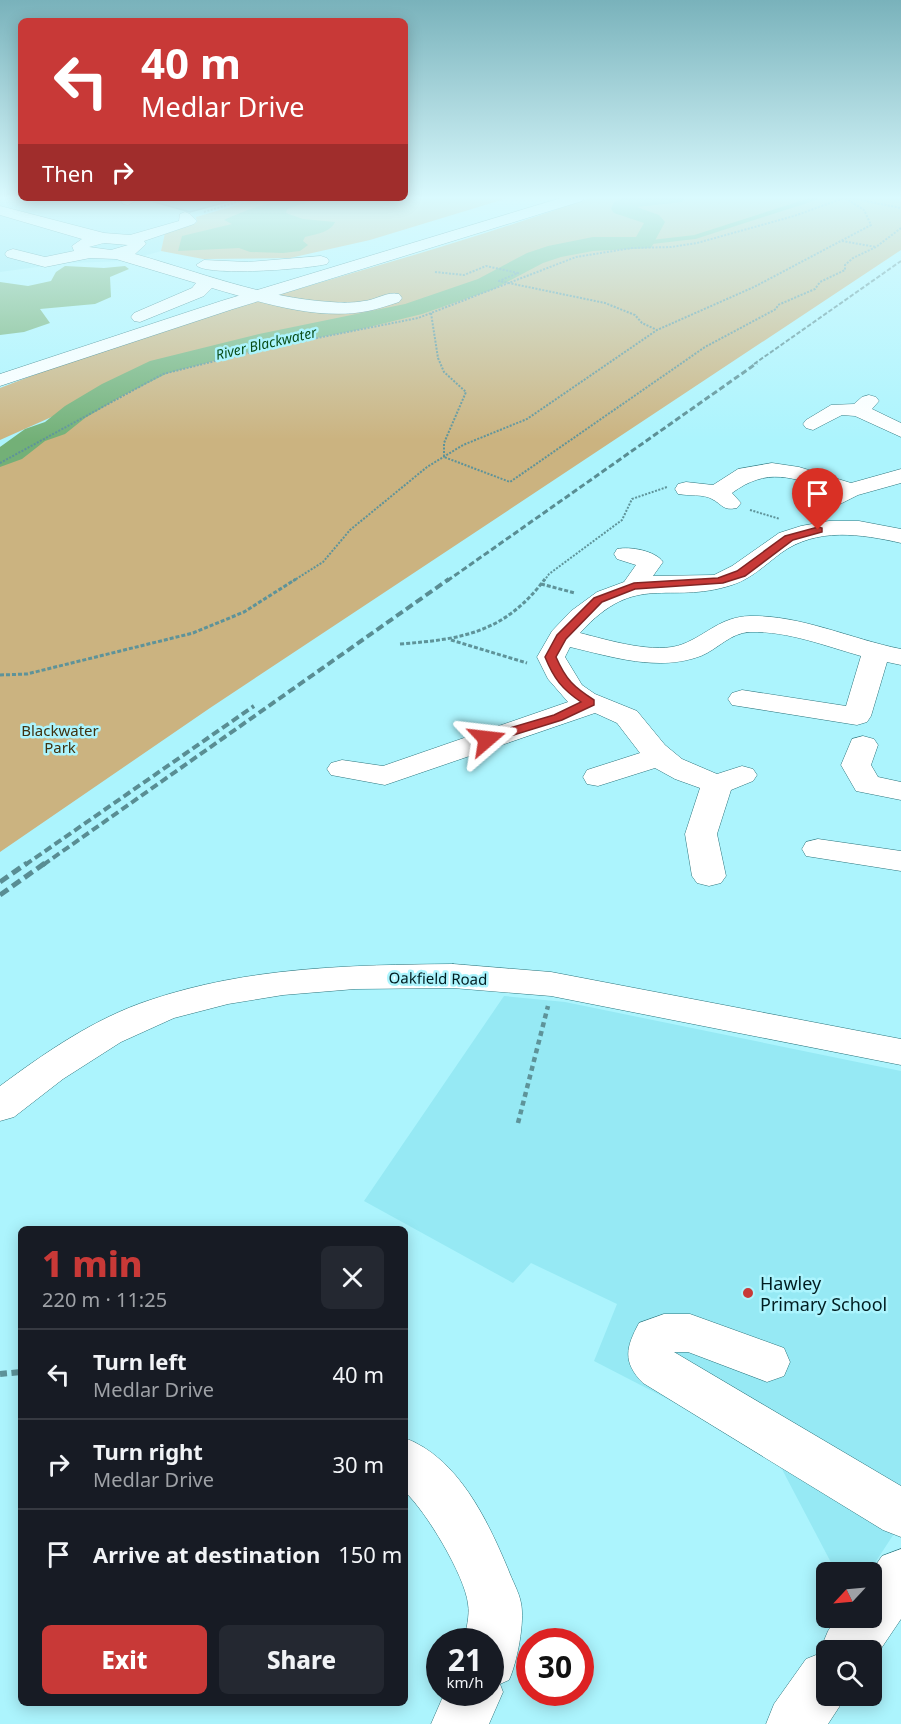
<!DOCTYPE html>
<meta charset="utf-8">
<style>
:root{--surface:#171b24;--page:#242831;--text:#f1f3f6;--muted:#9ea1a6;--line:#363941;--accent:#c83937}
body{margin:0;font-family:"Noto Sans",sans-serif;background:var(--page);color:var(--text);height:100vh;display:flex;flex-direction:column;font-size:22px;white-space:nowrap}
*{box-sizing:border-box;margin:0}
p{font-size:20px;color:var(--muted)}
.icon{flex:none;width:33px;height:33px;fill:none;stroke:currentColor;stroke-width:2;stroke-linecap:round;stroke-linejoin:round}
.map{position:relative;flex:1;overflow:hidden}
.sheet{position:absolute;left:18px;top:1226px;width:390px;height:480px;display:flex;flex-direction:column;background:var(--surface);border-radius:9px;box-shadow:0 3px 15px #0003}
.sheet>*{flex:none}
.guide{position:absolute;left:18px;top:18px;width:390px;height:183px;border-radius:9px;box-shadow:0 3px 15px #0003;background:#c83937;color:#fff;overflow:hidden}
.needle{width:39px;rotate:244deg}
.buttons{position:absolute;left:816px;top:1562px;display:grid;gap:12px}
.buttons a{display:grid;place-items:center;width:66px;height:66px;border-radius:9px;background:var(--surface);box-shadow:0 3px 15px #0003;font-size:30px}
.speed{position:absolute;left:426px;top:1628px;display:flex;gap:12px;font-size:30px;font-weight:700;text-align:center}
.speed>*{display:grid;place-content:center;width:78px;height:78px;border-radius:50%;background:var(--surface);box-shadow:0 3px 15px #0003;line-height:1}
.speed small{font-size:15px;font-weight:400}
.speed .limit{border:9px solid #d22;background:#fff;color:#111}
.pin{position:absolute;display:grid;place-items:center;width:51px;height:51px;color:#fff;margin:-62px -26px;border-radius:50% 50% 50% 0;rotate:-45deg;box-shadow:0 0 6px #0007}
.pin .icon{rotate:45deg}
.me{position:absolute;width:66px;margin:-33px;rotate:73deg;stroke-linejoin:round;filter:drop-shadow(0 0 4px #0008)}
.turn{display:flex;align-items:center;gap:21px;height:126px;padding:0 24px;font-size:27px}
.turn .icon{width:78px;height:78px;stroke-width:2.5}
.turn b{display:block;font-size:42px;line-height:51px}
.then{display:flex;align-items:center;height:57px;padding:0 24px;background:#0003;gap:12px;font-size:22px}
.round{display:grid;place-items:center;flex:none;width:63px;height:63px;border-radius:9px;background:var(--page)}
.overview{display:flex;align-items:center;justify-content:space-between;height:102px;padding:0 24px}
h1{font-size:36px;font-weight:800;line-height:45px;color:var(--accent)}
.primary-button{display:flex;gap:12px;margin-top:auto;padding:12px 24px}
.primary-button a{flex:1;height:69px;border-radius:9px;background:var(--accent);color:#fff;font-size:24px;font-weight:800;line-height:69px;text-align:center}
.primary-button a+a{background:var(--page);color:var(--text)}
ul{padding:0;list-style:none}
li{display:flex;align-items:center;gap:18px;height:90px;padding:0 24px;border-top:2px solid var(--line)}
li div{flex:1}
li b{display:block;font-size:22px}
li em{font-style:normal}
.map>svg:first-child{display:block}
</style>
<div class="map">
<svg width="901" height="1724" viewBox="0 0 901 1724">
<rect width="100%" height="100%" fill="#acf4fd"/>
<g fill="#96e9f4">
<path d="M0,198H261L196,217L197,222L165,233L161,251L127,261L67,263L0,272Z"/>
<path d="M504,996L565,1002L901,1071V1523L869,1572H836L774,1454L594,1361L617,1304L531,1263L513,1283L364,1201Z"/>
</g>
<g fill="#cbb380">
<path d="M261,198H508L370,240L290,258L203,259L161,251L165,233L197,222L196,217Z"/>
<path d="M589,198H901V250L210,708L0,852V447L77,414L74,407L0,440V388C64,363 128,340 193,320C325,280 459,245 589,198Z"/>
</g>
<g fill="#73b077">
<path d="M303,198H327L313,200L287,209L286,213L303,219L335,222C330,233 315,234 305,237L303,241L308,245L300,251L283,253L250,252L239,248L178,251L182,236L232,224L224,220C241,212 261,204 280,202C288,200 296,201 303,198Z"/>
<path d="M65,266L104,268L125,266L129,269L110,277L111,297L95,304L40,309L50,323L24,332L0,335V282L28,286L51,281L56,272Z"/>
</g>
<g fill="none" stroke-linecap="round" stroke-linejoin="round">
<path stroke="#73b077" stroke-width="4" d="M643,243L695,237L816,198"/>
<path fill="#73b077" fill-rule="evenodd" d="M623,198H685L682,202L637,207L659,215L665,222L651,248L593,251L561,257L543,263L494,289L422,314L357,330L260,349L168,373L122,396L85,418L65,434L45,441L22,459L0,467V447L25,429L45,422L65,406L102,384L150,361L259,334L405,304L478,279L527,253L548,246L593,237H636L644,223L614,213L611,209L614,202Z"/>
</g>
<path fill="#55b5d9" stroke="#508ba3" stroke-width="1.5" d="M140,198H241L190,212Z"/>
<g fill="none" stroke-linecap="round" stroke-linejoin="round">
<g stroke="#2d757d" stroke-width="1">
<g id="minor">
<path d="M120,198H134L135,201L128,205L123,204Z"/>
<path d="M0,206L104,233L130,235L179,221L180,214L185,212L190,214L197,221L194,224L144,241L146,244L135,254C199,272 264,298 331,302C341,303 354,303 364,301C376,300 387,291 399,294L402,298L399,302C389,305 378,309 368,311C317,321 260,302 212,288L204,296L140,322L134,321L131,317L134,313L192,288L196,283L116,259L90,258L45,267L7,257L5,254L7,251L13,249L45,257L74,251L72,246L82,239L0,215ZM104,243L128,245L111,250L89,247Z"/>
<path d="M321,256L327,258L329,261L327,264C308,269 206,277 196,265L204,260L248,262Z"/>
<path d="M869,395L876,397L879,401L872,409L901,423V437L855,416L842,415L813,430L806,428L803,424L806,420L831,405L854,404L862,397Z"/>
<path d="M772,463L799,467L851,483L901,469V483L858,495L840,504L832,506L824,504L821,499L831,491C793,477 767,467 732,493L741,503L737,508C723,511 723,505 712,499C704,494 688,496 678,494L675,489L678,484L686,482L713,485L738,469Z"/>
<path d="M829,521H859L901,529V543C861,534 817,527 781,553C765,565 751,579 732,585C667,606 637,570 580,633C608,640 656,655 683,644C708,634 720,617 750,616C801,615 851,639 901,649V665L887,662L871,716L867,722L857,725L732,705L728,699L732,693L742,690L846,706L861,656C825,646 788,631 750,632C730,633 718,649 701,656C658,672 613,657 570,647L565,657L582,685L595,694L637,711L665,745L682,759L717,774L742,766L753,769L757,775L753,781L731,790L717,834L726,876L721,883L709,886L697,883L692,876L685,834L700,788L675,779L655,768L598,786L587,784L583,777L587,770L640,753L617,723L595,713L385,785L331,775L327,769L331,763L342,760L383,766L568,702L548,679L537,657L552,631L571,611L597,592L624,582L636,565L617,559L614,554L617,549C630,546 656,551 663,562L653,576L714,575L732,566L779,533L801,526Z"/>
<path d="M863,736L874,739L878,745L871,765L878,777L901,782V800L856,791L841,765L852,739Z"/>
<path d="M818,839L901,851V871L806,856L802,849L806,842Z"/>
<path d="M453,964L551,972L901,1039V1065L551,996L453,988L355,989L283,995L228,1004L174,1018L121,1042L63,1079L14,1117L0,1121V1086C46,1052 95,1018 150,1000C248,967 351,965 453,964Z"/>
<path d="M664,1314H690L784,1348L790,1362L784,1376L767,1382L688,1352H674L901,1486V1537L883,1530L643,1383C622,1362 626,1347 639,1323Z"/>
<path d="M405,1438C458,1458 487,1519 508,1569C512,1580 519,1592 521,1603C525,1622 517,1663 509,1680L500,1684L503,1692L489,1724H431L445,1692H490V1641H464C466,1630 470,1615 468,1604C465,1576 426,1511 405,1492Z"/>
<path d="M901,1549V1619L872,1662V1650H826V1695H847L828,1724H766L774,1704L806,1659L821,1653L820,1650L828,1631L837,1617H872L871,1572L882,1556Z"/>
</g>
</g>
<g stroke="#2d757d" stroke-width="1">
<path id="major" d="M561,198H584L582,201L233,309L0,386V374L221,301Z"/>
</g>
<g stroke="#5e9399" stroke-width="2" stroke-dasharray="2 1.5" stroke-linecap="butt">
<path d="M850,198L901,208"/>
<path d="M204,212L250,198"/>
<path d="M842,241L876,247"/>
<path d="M435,272L464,275L486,266L518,273L499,281L605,303L635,315L642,323L657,330"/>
<path d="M431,313L438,358L444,372L466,392L444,443V457L510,482L705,347L776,309L778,305L815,289L820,282L845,270V265L853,258L876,247L901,228"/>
<path d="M0,463L163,374L267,348L418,318L576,257L632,248L671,247L697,243L794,216L844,198"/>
<path d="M750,510L780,519"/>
<path d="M293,581L323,562L350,530L427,467L463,445L527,419L657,330L754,287L871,225L864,210L845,198"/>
<path d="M544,581L549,574L622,520L632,499L667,487"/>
</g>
<g stroke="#5e9399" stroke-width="3" stroke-dasharray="4 2" stroke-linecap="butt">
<path d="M541,584L575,593"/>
<path d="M451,640L527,663"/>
<path d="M400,644C463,639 504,633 545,579"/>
<path d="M0,675L27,674L193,633L244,612L296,579"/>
</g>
<path stroke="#5e9399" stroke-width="4.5" stroke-dasharray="5 4" stroke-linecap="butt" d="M518,1123L548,1006"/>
<path stroke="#5e9399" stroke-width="6" stroke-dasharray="7 4.5" stroke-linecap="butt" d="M0,1374L21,1372"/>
<use href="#minor" fill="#fff" fill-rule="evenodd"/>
<use href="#major" fill="#fff" fill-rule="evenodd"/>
<path stroke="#598d93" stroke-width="2" stroke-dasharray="4.5 2" stroke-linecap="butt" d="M754,364L901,261"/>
<path stroke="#598d93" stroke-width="3" stroke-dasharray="6 3" stroke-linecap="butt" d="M447,581L757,363"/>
<g stroke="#598d93" stroke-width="4" stroke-dasharray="8 4" stroke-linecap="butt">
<path d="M25,865L254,706"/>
<path d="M43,865L449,579"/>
</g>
<g stroke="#598d93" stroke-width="5" stroke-dasharray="10 5" stroke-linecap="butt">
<path d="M0,882L27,863"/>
<path d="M0,895L45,863"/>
</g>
</g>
<linearGradient id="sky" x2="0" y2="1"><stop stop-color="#79b2bb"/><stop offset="0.45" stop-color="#dafafe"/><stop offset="1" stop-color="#dafafe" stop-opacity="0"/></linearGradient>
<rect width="901" height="440" fill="url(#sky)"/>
<path fill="#c83937" stroke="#822524" stroke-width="1.5" d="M818,527L822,528V532L793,540L745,576L723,583L635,589L602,602L566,639L556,657C566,680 574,687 594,700V705L562,720L491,742L487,743L480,739L482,736L554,715L581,702C562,689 554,679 545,657L557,635L594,598L634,583L718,578L737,571L785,536Z"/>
<circle fill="#c83937" stroke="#acf4fd" stroke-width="2" cx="748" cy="1293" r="6"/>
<g text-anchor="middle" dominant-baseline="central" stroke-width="5" stroke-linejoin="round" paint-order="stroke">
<g font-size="14" font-style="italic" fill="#0a4e18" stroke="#acf4fd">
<text transform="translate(266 343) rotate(-13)">River Blackwater</text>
</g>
<g font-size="15" fill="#403210" stroke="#acf4fd">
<text x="60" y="730">Blackwater<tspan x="60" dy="17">Park</tspan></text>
</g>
<g font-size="15" fill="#001d21" stroke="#acf4fd">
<text transform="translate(438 978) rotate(1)">Oakfield Road</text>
</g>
<g font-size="18" fill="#001d21" stroke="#acf4fd" text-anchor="start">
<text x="760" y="1283">Hawley<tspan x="760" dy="21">Primary School</tspan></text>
</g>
</g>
</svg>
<div class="buttons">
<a><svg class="needle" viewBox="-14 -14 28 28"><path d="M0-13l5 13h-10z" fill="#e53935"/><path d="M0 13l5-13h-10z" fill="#9ea1a6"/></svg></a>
<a><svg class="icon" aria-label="search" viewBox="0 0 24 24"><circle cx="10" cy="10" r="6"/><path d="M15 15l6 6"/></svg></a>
</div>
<div class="speed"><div>21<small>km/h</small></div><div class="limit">30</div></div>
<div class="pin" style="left:818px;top:530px;background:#d93025"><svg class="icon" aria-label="arrive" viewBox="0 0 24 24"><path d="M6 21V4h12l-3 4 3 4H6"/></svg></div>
<svg class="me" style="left:487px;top:739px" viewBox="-20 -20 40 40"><path d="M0-17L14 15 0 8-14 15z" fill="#c83937" stroke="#fff" stroke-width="4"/></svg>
<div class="guide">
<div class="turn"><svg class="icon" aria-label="left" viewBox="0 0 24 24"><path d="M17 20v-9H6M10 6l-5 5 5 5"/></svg><div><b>40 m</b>Medlar Drive</div></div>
<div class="then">Then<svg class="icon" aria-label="right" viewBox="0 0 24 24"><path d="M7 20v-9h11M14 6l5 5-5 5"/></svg></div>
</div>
<section class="sheet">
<div class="overview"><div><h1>1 min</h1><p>220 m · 11:25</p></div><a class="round"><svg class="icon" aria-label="close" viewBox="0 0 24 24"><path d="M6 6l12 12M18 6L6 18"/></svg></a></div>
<ul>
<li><svg class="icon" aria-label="left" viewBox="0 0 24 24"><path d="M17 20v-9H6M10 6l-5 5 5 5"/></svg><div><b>Turn left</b><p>Medlar Drive</p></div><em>40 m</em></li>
<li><svg class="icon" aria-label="right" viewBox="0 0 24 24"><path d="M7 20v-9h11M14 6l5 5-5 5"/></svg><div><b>Turn right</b><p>Medlar Drive</p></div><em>30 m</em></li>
<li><svg class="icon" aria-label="arrive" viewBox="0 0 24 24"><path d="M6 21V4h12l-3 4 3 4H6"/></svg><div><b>Arrive at destination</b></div><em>150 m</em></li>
</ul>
<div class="primary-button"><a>Exit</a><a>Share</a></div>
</section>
</div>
